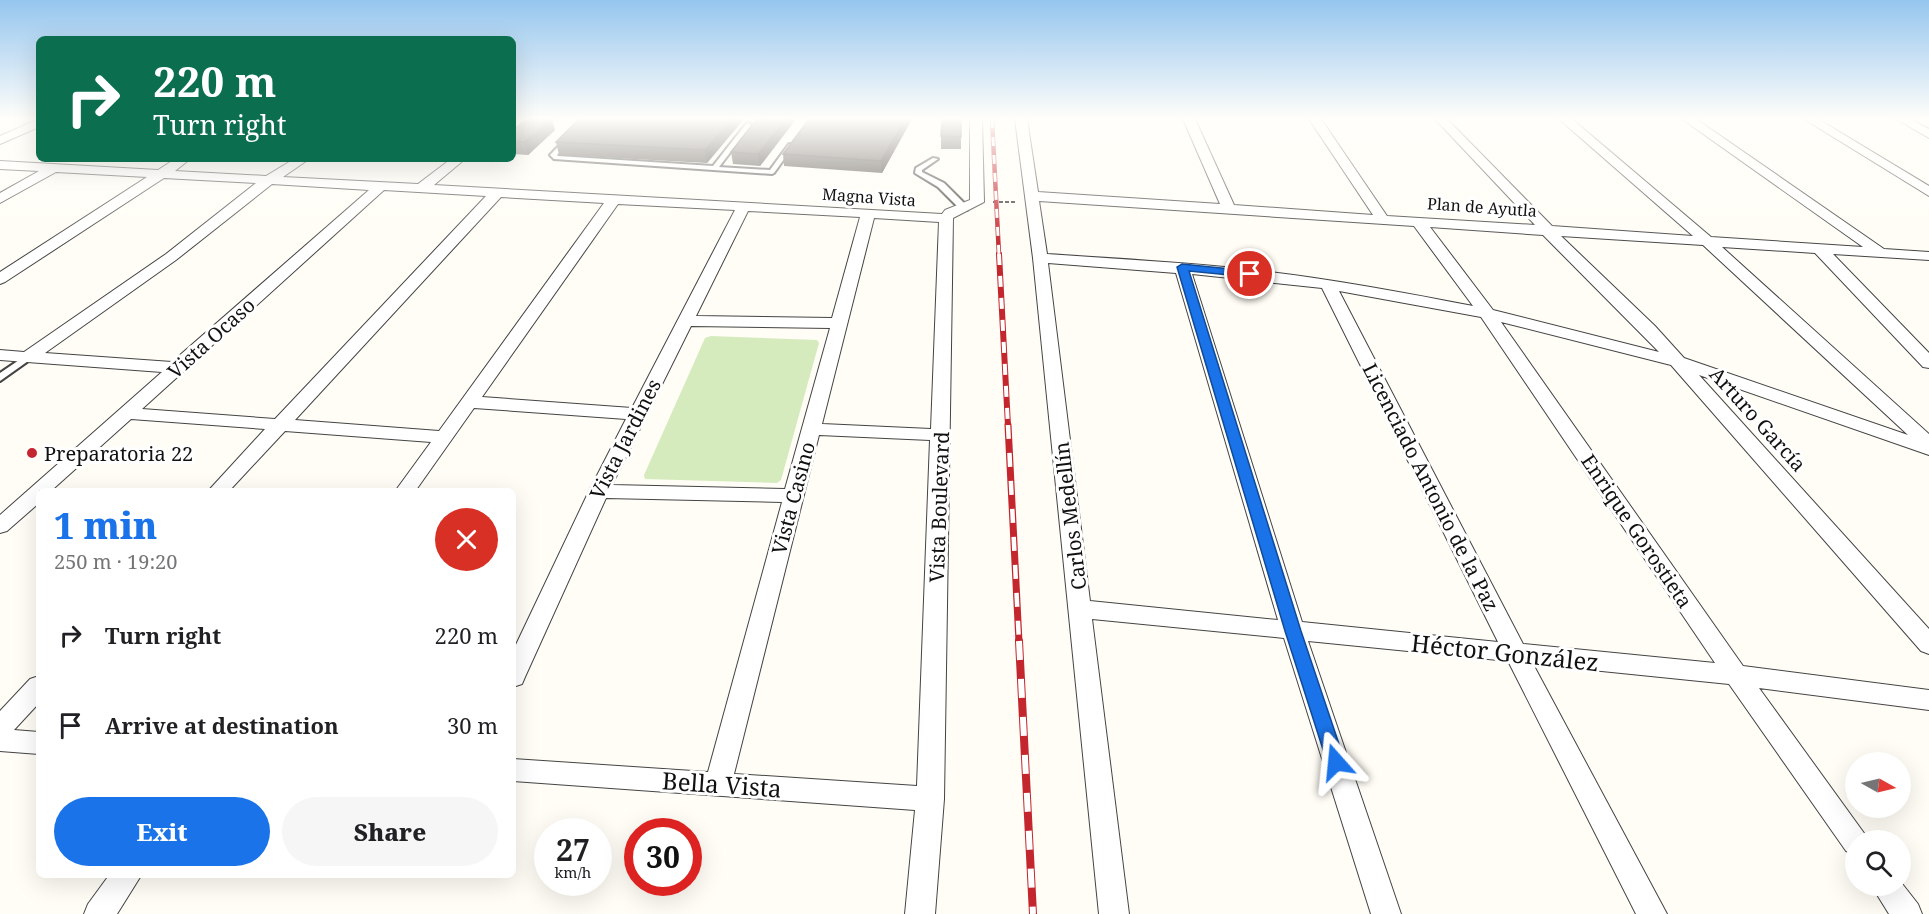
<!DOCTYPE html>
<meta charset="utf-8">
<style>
:root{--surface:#fff;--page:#f6f6f6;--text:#202124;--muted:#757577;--accent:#1a73e8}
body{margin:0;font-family:"Noto Serif",serif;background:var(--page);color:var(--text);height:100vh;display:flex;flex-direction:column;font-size:22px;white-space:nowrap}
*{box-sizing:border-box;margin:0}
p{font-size:20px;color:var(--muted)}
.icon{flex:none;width:33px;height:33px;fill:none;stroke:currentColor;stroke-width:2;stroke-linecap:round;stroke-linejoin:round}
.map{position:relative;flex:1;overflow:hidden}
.side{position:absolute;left:36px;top:488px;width:480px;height:390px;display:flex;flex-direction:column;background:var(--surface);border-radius:9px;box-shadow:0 6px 24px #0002}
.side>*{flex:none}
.guide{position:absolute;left:36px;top:36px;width:480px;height:126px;border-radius:9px;box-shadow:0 6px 24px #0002;background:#0b6e4f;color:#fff;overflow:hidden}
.needle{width:39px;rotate:98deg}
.controls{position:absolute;left:1845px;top:752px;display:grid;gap:12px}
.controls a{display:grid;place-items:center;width:66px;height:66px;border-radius:50%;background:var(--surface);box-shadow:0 6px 24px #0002;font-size:30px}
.speed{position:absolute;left:534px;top:818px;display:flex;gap:12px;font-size:30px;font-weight:700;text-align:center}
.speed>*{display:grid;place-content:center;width:78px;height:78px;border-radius:50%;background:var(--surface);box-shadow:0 6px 24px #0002;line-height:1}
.speed small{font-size:15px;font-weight:400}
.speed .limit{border:9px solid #d22;background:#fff;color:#111}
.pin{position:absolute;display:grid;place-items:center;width:51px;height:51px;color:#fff;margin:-26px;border:3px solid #fff;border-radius:50%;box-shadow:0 2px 6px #0007}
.me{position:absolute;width:66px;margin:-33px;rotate:342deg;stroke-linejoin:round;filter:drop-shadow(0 0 4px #0008)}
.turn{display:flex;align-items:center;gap:21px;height:126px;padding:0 18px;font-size:27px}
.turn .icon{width:78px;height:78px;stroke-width:2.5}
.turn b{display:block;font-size:42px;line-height:51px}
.round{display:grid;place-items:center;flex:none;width:63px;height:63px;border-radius:32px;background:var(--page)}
.summary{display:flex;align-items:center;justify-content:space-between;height:102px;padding:0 18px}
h1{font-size:36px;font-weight:800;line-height:45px;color:var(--accent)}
.button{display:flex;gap:12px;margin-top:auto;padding:12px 18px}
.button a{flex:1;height:69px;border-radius:36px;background:var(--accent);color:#fff;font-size:24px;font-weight:800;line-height:69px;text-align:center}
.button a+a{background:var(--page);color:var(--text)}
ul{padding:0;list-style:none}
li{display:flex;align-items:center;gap:18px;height:90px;padding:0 18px}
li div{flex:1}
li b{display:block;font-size:22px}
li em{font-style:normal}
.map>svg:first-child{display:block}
</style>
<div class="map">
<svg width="1929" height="914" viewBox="0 0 1929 914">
<rect width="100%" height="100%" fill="#fffdf5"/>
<path fill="#d5ebbd" d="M711,336L817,340L819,343L781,480L777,483L645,479L644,475L705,338Z"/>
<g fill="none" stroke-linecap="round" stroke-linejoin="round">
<g stroke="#444" stroke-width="4">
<g id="lane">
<path d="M581,119H587V123L557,155L558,156L713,166L746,124L748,123L751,125L719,167L770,170L789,144L794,145L774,173L772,174L554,159L550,155L581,123Z"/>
<path d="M933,158L938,159L922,170V172L944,183L967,206V210H961L938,187L915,173L916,168Z"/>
<path d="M28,354L31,355L33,357L31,359L0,381V373Z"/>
</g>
</g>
<g stroke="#444" stroke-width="2">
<g id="street">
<path d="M39,119V127L0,144V136Z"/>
<path d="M970,119H982L984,202L953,218L944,799L935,914H905L915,810L513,781V759L708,772L782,502L606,498L525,677L522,684L513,687V651L589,491L626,419L474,408L416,490H396L431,442L285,431L230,490H209L265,429L131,419L52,490H39V503L7,531L0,533V515L162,372L0,360V350L24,352L166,254L256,183L164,178L5,282L0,284V272L147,177L56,172L0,203V193L39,171L0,169V161L158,170L175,159H190L175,171L266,176L294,159H309L283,177L418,184L451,159H465L434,185L942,214L945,210L970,200ZM272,184L369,190L172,362L45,353L176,260ZM384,190L486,196L275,419L142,409ZM501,197L604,203L439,431L295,420ZM618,204L735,210L632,408L482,397ZM748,211L860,217L832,318L696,316ZM874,218L939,222L931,429L822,424ZM691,326L830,328L785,489L612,485ZM819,435L930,440L917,786L734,774Z"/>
<path d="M1015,119H1027L1038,192L1220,204L1183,119H1195L1234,205L1373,215L1309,119H1321L1387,216L1535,225L1435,119H1447L1552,226L1693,236L1559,119H1572L1711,237L1863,247L1682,119H1696L1884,249L1929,252V260L1833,254L1929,353V368L1923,367L1815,253L1722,247L1929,434V455L1699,375L1929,629V654L1921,651L1671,365L1501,322L1743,666L1929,690V710L1759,688L1869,840H1856V855L1846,851L1729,684L1533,664L1667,914H1636L1508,661L1308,641L1401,914H1371L1284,638L1092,619L1129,914H1099L1033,258ZM1039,201L1414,226L1473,306C1400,292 1326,278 1252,270C1184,262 1116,259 1047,254ZM1430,227L1543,235L1659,352L1493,310ZM1561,236L1703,245L1908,435L1684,358L1655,326ZM1048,263L1176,273L1278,620L1090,601ZM1192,274L1322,288L1498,642L1302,622ZM1339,291L1481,317L1715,663L1523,644Z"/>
<path d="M1804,119H1818L1929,186V196Z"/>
<path d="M1896,119H1910L1929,129V138Z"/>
<path d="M39,676V703L14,730L39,732V754L0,751V711L30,679Z"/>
<path d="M110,874H142L117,914H84L88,904Z"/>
<path d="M1900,881L1918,904L1922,914H1889L1871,885H1900Z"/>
</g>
</g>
<path stroke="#333" stroke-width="2" stroke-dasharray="4 2" stroke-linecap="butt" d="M993,202H1016"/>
<use href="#lane" fill="#fff" fill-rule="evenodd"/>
<use href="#street" fill="#fff" fill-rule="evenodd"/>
<g stroke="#c4262e" stroke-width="4.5">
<path id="rail-far3" d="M992,119L999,255"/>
</g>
<g stroke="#c4262e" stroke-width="6">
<path id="rail-far2" d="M999,254L1008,426"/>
</g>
<g stroke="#c4262e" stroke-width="7">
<path id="rail-far1" d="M1008,425L1019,642"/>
</g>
<g stroke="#c4262e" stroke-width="8">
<path id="rail" d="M1019,641L1033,914"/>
</g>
<use href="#rail-far3" stroke="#fff" stroke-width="3" stroke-dasharray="9" stroke-linecap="butt"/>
<use href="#rail-far2" stroke="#fff" stroke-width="4" stroke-dasharray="11" stroke-linecap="butt"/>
<use href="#rail-far1" stroke="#fff" stroke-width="4.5" stroke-dasharray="14" stroke-linecap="butt"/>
<use href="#rail" stroke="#fff" stroke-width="6" stroke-dasharray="19" stroke-linecap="butt"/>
</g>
<g fill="#4d4742">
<path d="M744,119L707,163L559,155L556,142Z"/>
<path d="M757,119H796L760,166L733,164L731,152Z"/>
<path d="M912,119L882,173L784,166L783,154Z"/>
<path d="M961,119V149H941V136Z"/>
<path d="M513,130H555L528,155L513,154Z"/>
</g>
<g fill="#3f3936">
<path d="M552,119L555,130L528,155L524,142Z"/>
<path d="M732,119H744L707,163L705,150Z"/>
<path d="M786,119H796L760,166L758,154Z"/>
<path d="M905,119H912L882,173L881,161Z"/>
</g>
<g fill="#5a524d" stroke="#3f3936" stroke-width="1.5">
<path d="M527,119H552L524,142H513V130Z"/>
<path d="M579,119H732L705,150L556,142Z"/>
<path d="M757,119H786L758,154L731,152Z"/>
<path d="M809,119H905L881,161L783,154Z"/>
<path d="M942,119H961V137L941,136Z"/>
</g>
<linearGradient id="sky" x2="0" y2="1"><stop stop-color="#95c6ee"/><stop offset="0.48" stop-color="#fffefa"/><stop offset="1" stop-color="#fffefa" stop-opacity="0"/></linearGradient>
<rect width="1929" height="247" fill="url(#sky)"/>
<path fill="#1a73e8" stroke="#114b97" stroke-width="1.5" d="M1182,264L1250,271L1255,274L1250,277L1189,271L1301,631L1345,762L1342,767L1336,769L1329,767L1327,762L1285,631L1177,267Z"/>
<circle fill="#c4262e" stroke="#fff" stroke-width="2" cx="32" cy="453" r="6"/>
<g text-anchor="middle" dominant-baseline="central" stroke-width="6" stroke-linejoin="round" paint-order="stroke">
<g font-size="16" fill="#111" stroke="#fff">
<text transform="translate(869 197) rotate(4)">Magna Vista</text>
<text transform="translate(1482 207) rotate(4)">Plan de Ayutla</text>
</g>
<g font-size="20" fill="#111" stroke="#fff">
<text transform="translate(211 338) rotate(-42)">Vista Ocaso</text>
<text transform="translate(1758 419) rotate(48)">Arturo García</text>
<text transform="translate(625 439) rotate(-63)">Vista Jardines</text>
<text transform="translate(1431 487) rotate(63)">Licenciado Antonio de la Paz</text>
<text transform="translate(793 498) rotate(-75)">Vista Casino</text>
<text transform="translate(939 507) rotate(-88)">Vista Boulevard</text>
<text transform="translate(1070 516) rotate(-97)">Carlos Medellín</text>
<text transform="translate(1637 531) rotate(56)">Enrique Gorostieta</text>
</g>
<g font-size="20" fill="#111" stroke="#fff" text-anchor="start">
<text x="44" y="453">Preparatoria 22</text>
</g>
<g font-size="24" fill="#111" stroke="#fff">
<text transform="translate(1505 652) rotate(6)">Héctor González</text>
<text transform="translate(722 784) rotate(4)">Bella Vista</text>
</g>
</g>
</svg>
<div class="controls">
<a><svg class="needle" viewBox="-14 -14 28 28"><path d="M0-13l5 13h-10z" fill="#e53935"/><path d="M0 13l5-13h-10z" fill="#757577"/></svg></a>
<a><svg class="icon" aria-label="search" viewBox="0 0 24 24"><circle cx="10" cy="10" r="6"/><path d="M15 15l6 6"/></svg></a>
</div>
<div class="speed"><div>27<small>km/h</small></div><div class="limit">30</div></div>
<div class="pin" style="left:1250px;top:274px;background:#d93025"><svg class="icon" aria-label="arrive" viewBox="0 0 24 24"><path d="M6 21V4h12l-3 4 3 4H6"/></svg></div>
<svg class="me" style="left:1336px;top:762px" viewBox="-20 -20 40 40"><path d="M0-17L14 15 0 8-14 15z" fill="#1a73e8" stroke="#fff" stroke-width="4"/></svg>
<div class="guide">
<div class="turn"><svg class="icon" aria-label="right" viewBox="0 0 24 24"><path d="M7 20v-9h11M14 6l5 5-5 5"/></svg><div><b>220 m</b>Turn right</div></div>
</div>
<section class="side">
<div class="summary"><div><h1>1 min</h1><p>250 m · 19:20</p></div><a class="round" style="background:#d93025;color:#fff"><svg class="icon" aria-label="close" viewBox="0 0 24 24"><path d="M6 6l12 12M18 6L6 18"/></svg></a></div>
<ul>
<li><svg class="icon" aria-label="right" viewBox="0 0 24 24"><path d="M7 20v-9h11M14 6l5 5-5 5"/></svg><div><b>Turn right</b></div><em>220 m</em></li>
<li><svg class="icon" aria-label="arrive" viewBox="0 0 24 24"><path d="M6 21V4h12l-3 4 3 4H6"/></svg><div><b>Arrive at destination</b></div><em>30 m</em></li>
</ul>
<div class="button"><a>Exit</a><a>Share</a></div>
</section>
</div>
